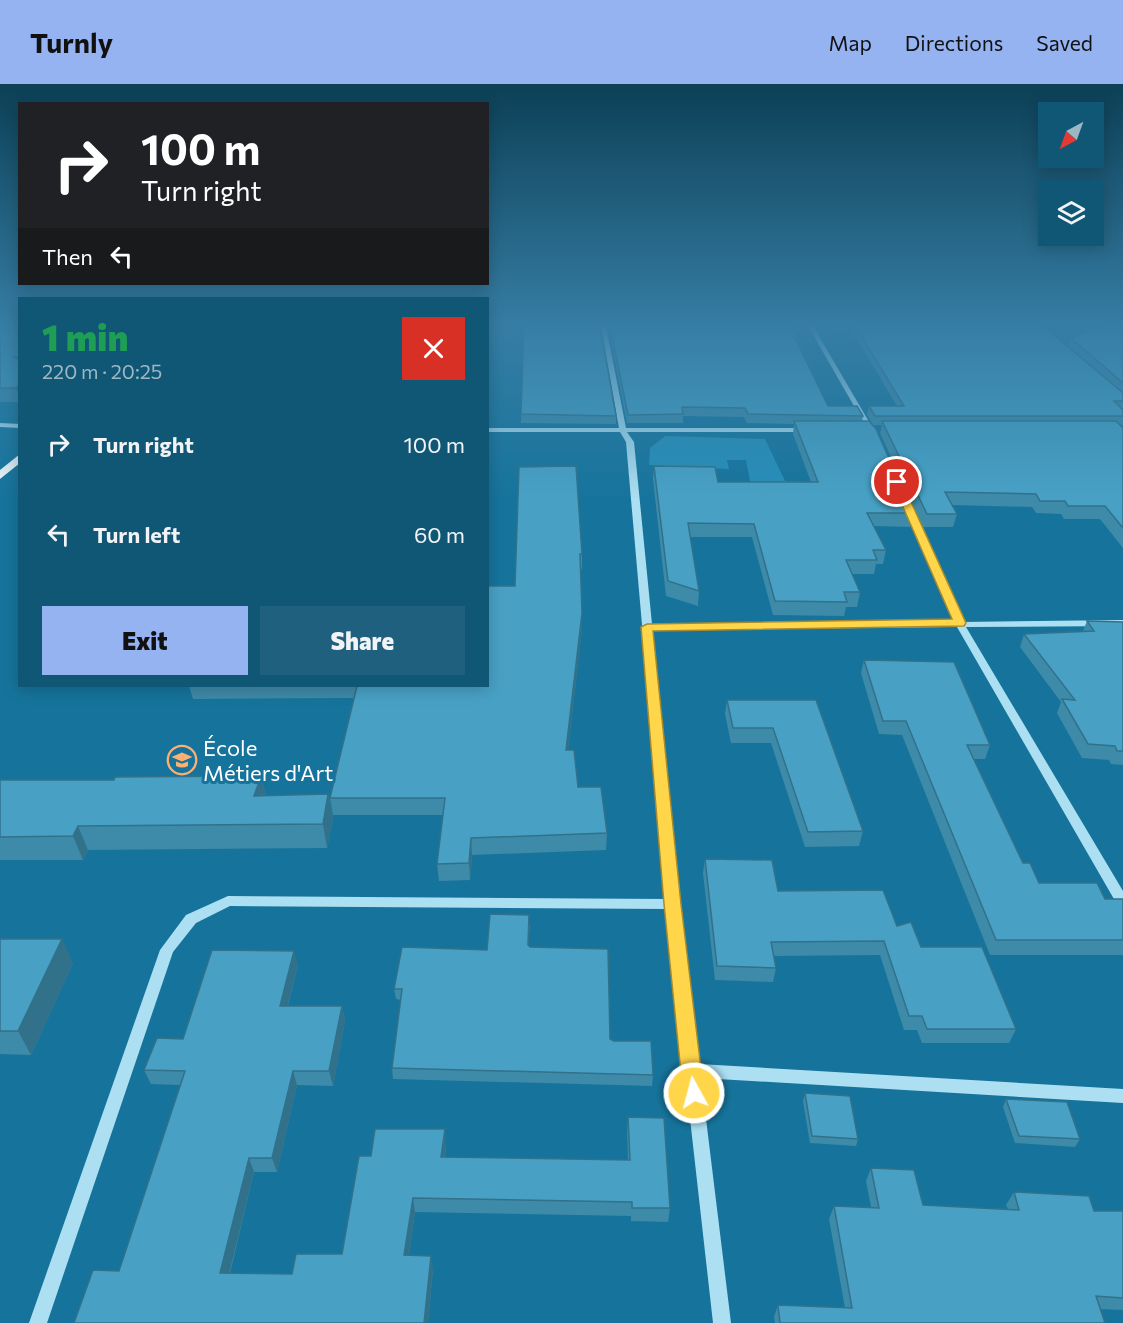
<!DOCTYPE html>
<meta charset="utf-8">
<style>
:root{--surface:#105775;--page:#1e607d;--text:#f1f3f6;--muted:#9cb8c5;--accent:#95b2f1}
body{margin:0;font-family:Commissioner,sans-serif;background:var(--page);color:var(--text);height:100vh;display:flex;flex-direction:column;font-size:22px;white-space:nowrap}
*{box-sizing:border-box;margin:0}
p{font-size:20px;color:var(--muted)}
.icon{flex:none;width:33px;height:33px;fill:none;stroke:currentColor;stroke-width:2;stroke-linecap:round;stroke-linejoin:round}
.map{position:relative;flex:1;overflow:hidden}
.drawer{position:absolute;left:18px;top:213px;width:471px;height:390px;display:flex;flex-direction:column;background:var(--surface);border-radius:0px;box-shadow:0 3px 15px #0003}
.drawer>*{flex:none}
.hud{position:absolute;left:18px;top:18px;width:471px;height:183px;border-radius:0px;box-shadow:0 3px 15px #0003;background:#202124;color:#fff;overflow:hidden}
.needle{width:39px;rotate:221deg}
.buttons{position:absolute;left:1038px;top:18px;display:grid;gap:12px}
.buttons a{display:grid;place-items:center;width:66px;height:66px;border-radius:0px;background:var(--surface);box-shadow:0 3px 15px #0003;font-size:30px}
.pin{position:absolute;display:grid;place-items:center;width:51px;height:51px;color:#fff;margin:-26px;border:3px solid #fff;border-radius:50%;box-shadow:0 2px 6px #0007}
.me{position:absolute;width:66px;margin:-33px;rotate:353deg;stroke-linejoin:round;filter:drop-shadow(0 0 4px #0008)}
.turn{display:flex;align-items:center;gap:21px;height:126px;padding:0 24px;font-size:27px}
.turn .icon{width:78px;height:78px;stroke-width:2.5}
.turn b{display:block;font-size:42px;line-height:51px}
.then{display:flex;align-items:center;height:57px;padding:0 24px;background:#0003;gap:12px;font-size:22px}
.round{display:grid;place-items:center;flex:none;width:63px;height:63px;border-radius:0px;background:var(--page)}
.summary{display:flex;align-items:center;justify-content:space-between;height:102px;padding:0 24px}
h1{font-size:36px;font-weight:800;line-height:45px;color:#1e9e55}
.primary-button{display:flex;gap:12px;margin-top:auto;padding:12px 24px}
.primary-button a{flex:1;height:69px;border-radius:0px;background:var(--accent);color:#111;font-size:24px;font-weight:800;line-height:69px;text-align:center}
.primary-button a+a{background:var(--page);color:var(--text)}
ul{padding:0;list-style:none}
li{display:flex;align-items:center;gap:18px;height:90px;padding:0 24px}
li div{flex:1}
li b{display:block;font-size:22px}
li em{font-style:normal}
header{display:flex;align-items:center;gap:36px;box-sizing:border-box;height:84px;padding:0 30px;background:var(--accent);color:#111}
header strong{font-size:28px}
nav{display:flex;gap:33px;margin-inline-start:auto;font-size:21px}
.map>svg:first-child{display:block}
</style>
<header>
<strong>Turnly</strong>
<nav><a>Map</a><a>Directions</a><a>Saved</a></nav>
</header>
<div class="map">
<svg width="1123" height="1239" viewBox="0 0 1123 1239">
<rect width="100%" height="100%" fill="#16749c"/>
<path fill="#268fb9" d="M665,352L765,355L785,397L805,398L810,409L752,407L746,376H727L729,385L649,381L650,364Z"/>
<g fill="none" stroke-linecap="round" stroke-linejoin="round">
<g fill="#addff2" fill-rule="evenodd">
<path d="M601,242H606L626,344H808L811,346L808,348H627L634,358L652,540L954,538L903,421L907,419L911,421L963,538L1123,536V542L966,543L1123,807V823L1118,822L957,543L652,546L680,820L699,980L1123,1005V1019L701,994L731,1239H713L685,990L683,986L684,984L667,825L230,822L196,839L173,868L47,1239H29L160,866L186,831L228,812L666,815L626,358L620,348H488V344H619Z"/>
<path d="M808,242H813L875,348L874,349L869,348Z"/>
<path d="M0,339L20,340V344L0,343Z"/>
</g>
<path fill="#f9fdff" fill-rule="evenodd" d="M20,370V379L0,395V386Z"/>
</g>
<g fill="#3e8aa9">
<path d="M0,242L20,244V318H0Z"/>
<path d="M608,242H808L807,245H794L799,254L798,261L828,322L863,332L862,337L913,429L910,443L874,442L886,466L883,480H876L874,490H852L860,508L857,523H846L844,532L773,531L752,453H690L699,507L698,522L666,512L653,395L654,382L718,398H811L793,350L794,340L747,339L744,333L683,332V339H627Z"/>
<path d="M815,242H1043L1101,290L1068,262L1071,254L1123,242V341H1120L1123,344V464L1100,435H1064L1061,430L1036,429L1032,423L952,421L957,430L953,443H923L880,349L882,341H873L867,330L869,322H897L852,247L818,245Z"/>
<path d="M521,330L616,332V340L521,339Z"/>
<path d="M519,383L582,470V485H580L582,544L568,666L578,703L607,749L606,766L472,771L470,796L439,797L437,780L443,731H333L330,714L354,614L193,615L189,602H488L515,502Z"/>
<path d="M1087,537L1123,538V681L1111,680L1109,676L1082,674L1057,629L1061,618L1020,563L1024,550L1083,547Z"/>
<path d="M864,576L990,661L985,675H974L1023,779L1039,799L1105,815H1123V871H990L902,651L879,650L861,589Z"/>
<path d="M727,616H816L863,747L859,762L805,763L771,659H731L725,630Z"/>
<path d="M261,692L266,712L328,710L333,734L327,764L88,766L83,776H0V696H114Z"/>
<path d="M705,775L778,807L897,842L1016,945L1009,959H922L917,946H904L880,871L774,872L776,884L773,898L715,896L703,789Z"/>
<path d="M530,841L528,862L610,955L653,991L652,1002L393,995L392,984L401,916L396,915L394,905L487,866Z"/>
<path d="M0,855L73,879L31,971L0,970Z"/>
<path d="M298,881L288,922H342L345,937L333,1002L297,1001L277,1088H254L230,1189L292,1190L342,1170L371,1072L446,1060L445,1073L628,1076L627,1047L628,1033L670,1124L668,1138L631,1137V1132L415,1128L409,1171L433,1185L428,1239H74L119,1187L181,1001L151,1000L144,986L183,955Z"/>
<path d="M805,1009L858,1055L856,1062L810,1059L803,1017Z"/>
<path d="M1006,1015L1080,1055L1075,1063L1015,1059L1003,1023Z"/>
<path d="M871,1084L923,1121L1008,1125L1006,1121L1014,1108L1094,1127H1123V1226L1100,1225L1105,1239H775L774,1233L778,1221L845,1224L829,1135L834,1122L871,1123L866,1097Z"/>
</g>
<g fill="#32718a">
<path d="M491,242H493L488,275V265Z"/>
<path d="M20,300V314L16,304Z"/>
<path d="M582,529V544L566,683V666Z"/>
<path d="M261,692L267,715L254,712Z"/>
<path d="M328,710L333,734L327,764L323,740Z"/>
<path d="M78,742L88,766L83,776L73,752Z"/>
<path d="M471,754L472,771L470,796L469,779Z"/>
<path d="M62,855L73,879L31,971L18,947Z"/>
<path d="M294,867L298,881L284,936L280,922Z"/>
<path d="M342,922L345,937L333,1002L329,987Z"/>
<path d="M293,987L297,1001L277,1088L272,1074Z"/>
<path d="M445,1045L446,1060L443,1087L441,1073Z"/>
<path d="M249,1074L254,1088L226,1202L220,1189Z"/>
<path d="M413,1114L415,1128L407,1185L404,1171Z"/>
<path d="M431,1172L433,1185L428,1239H424Z"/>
</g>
<g fill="#48a1c5" stroke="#32718a" stroke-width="1.5">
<path d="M0,242H14L20,244V272L14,273L20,276V300L16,304H0Z"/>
<path d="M488,242H491L488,265Z"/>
<path d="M524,242H600L616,332L521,330Z"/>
<path d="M610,242H792L799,254H795L828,322H857L863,332L748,330L745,324L682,323L683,330L628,331Z"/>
<path d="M855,242H1043L1123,309V317H1114L1123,326V332H875L869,322H904Z"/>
<path d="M1103,242H1123V299L1071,254Z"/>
<path d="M794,337H869L876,345L913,429H867L886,466H873L877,476H846L860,508H844L847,518L775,517L754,440L688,439L699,507L668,497L654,382L715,383L718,398H818Z"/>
<path d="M882,337H1116L1123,344V444L1105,422H1068L1065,417H1040L1036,410L945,408L957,430H927Z"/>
<path d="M576,382L582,470H580L582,529L566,666H574L578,703H601L607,749L471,754L469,779L437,780L445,714H330L357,602H488V502H515L519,383Z"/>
<path d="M1087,537L1123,538V667H1117L1115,662L1088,660L1062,615L1075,616L1024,550L1094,547Z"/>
<path d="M864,576L954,578L990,661H967L1023,779H1030L1039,799H1097L1105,815H1123V856H996L906,637H883Z"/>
<path d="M727,616H816L863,747L808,748L773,644H733Z"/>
<path d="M261,692L254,712L328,710L323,740L78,742L73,752L0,753V696H114L115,693Z"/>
<path d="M705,775L772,776L778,807L883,806L897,842L911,838L921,863H982L1016,945H927L922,932H909L884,857L771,858L776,884L717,882Z"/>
<path d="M490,830L529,831L528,861L530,863L608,865L610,955L614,957H651L653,991L392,984L402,905H394L402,863L487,866Z"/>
<path d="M0,855H62L18,947H0Z"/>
<path d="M212,866L294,867L280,922H342L329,987H293L272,1074H249L220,1189L292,1190L296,1170H342L359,1072H371L375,1045H445L441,1073L630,1076L628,1033L664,1034L670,1124H632V1118L413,1114L404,1171L431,1172L424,1239H74L93,1186L119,1187L185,987L144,986L157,954L183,955Z"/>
<path d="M805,1009L850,1012L858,1055L812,1052Z"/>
<path d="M1006,1015L1067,1018L1080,1055L1019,1052Z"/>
<path d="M871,1084L914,1086L923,1121L1019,1126L1014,1108L1089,1112L1094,1127H1123V1214L1096,1212L1105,1239H780L778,1221L852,1224L834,1122L879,1124Z"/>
</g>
<linearGradient id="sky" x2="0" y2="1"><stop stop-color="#0c4056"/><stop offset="0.58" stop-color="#367da4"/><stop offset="1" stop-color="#367da4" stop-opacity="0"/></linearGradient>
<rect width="1123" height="415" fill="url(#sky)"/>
<path fill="#ffd54a" stroke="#a68a30" stroke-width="1.5" d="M897,395L902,398L966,539L964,542L653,547L681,820L704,1009L701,1016L694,1018L686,1016L683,1009L664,820L641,543L647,540L952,535L892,398Z"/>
<defs>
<g id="school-ring" transform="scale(1.5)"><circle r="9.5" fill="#16749c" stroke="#ffaf6f" stroke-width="1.5"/><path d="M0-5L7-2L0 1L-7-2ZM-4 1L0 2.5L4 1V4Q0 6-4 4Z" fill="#ffaf6f"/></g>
</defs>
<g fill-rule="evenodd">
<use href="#school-ring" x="182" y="676"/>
</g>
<g text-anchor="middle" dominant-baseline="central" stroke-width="6" stroke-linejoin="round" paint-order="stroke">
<g font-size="22" fill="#fff" stroke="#16749c" text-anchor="start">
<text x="203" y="663">École<tspan x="203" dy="25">Métiers d'Art</tspan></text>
</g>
</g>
</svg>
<div class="buttons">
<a><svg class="needle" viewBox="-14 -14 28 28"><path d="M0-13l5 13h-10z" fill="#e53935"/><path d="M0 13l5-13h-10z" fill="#9cb8c5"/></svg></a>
<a><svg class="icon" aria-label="layers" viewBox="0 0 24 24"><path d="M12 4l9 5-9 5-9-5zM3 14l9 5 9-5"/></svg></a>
</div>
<div class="pin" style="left:897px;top:398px;background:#d93025"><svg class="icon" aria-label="arrive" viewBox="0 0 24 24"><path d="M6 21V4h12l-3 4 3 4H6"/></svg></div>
<svg class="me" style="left:694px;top:1009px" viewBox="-20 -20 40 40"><circle r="17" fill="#ffd54a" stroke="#fff" stroke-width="3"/><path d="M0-11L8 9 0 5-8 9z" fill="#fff"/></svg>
<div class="hud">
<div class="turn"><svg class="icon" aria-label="right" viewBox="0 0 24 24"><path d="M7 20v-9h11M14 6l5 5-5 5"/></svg><div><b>100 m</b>Turn right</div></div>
<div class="then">Then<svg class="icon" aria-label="left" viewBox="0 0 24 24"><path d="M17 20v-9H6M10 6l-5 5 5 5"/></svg></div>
</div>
<section class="drawer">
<div class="summary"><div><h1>1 min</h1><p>220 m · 20:25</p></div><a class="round" style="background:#d93025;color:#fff"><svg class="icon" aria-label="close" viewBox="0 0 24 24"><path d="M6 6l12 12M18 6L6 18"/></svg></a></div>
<ul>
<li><svg class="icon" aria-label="right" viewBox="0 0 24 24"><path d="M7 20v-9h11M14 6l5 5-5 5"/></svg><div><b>Turn right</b></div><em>100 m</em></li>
<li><svg class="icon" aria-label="left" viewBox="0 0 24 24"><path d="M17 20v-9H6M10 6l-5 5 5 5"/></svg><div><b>Turn left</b></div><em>60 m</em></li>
</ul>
<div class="primary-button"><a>Exit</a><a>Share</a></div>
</section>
</div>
